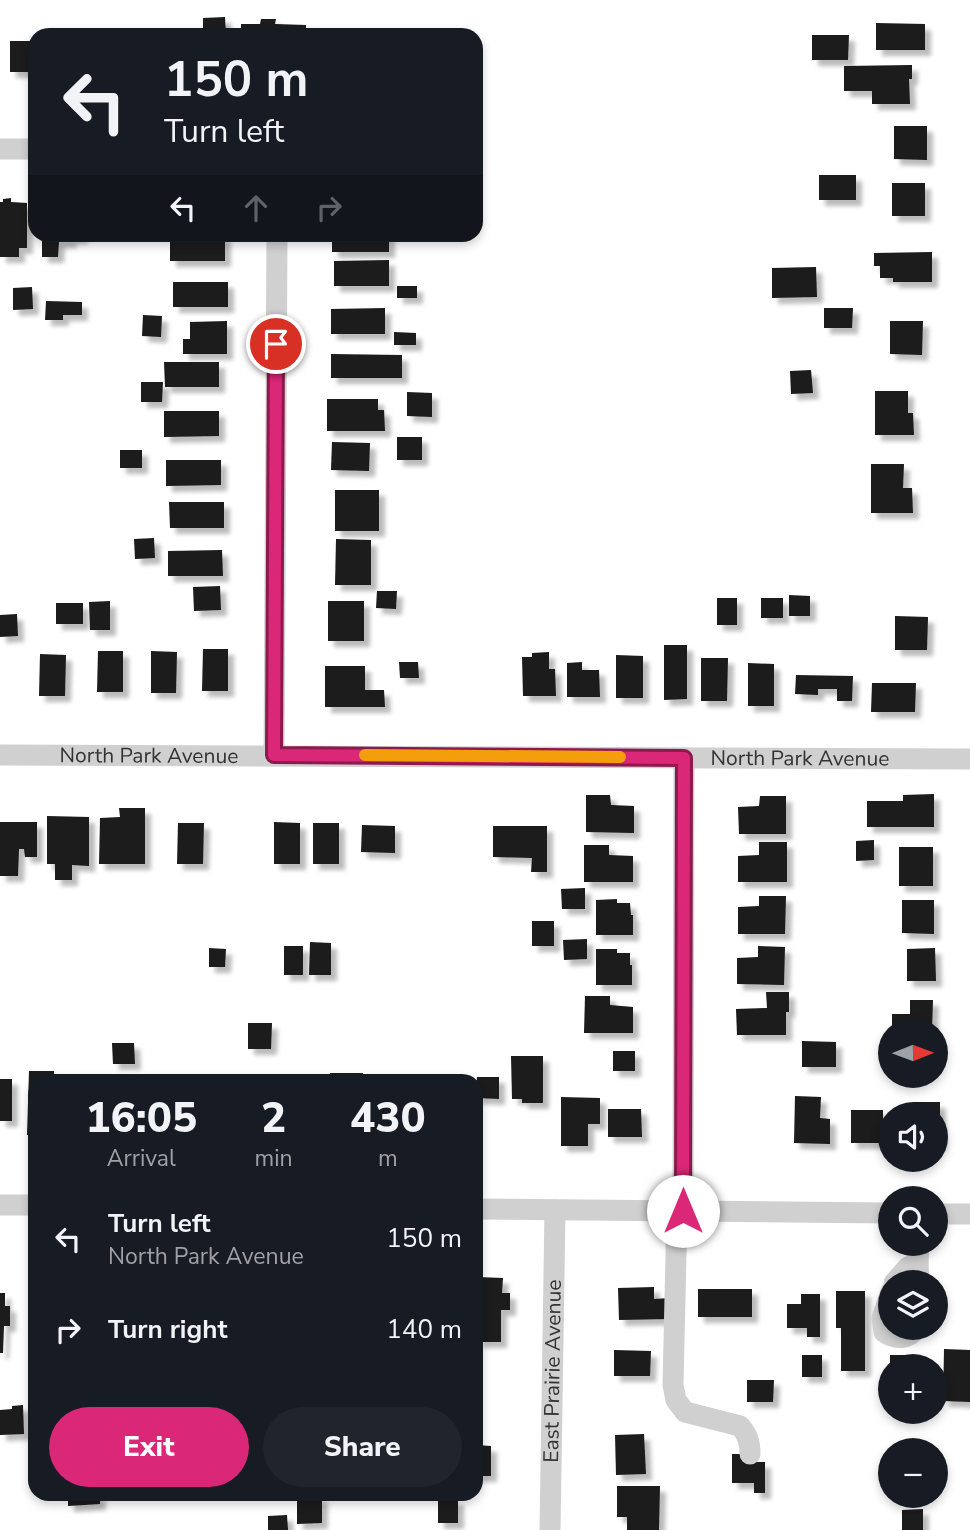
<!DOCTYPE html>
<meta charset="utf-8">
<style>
:root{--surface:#171b24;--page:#20242c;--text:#f1f3f6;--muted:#9ea1a6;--accent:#db2777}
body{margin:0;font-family:"Nunito Sans",sans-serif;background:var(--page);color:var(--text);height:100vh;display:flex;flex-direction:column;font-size:26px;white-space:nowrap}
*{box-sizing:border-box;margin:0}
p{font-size:23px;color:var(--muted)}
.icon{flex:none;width:38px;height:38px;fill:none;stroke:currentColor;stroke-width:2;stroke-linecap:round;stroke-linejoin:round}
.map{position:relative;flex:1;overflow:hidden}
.details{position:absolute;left:28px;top:1074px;width:455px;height:427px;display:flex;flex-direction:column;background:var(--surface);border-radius:21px;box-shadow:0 4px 10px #0003}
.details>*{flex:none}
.guide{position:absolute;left:28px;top:28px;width:455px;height:214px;border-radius:21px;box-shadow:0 4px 10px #0003;background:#171b24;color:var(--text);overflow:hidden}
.needle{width:46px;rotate:89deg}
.tools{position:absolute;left:878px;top:1018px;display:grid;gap:14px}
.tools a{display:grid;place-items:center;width:70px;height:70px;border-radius:50%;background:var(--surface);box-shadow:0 4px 10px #0003;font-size:35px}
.pin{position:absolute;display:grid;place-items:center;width:60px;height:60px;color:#fff;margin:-30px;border:4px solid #fff;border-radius:50%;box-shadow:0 2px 7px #0007}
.me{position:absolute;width:77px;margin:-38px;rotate:0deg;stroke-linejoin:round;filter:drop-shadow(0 0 5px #0008)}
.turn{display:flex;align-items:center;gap:24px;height:147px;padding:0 21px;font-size:32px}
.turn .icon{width:91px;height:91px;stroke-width:2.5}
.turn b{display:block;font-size:49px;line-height:60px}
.lanes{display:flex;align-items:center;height:66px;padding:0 21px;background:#0003;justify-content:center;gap:35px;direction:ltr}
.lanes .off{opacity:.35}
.eta{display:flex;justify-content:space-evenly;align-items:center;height:119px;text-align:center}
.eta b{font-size:42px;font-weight:800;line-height:49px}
.primary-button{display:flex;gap:14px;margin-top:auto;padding:14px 21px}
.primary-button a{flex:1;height:80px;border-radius:42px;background:var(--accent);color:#fff;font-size:28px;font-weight:800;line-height:80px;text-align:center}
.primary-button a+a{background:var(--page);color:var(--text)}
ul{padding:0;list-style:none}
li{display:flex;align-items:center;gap:21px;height:91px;padding:0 21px}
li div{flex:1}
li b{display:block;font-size:26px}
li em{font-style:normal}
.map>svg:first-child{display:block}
</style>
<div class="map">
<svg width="970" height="1530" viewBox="0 0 970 1530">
<defs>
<filter id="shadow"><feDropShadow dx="6" dy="6" stdDeviation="2" flood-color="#0004"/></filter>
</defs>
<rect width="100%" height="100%" fill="#fff"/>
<g fill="#1a1a1a" filter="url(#shadow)">
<path d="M225,17L226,35H203V18Z"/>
<path d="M261,19H276L275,24L306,25V35H241V24H260Z"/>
<path d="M876,23L925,24V50H876Z"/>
<path d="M812,35H849L848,60H812Z"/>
<rect x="10" y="41" width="25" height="31"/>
<path d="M912,65V79H909L910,104H872V91H844V66Z"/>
<path d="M894,126H927V160L894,159Z"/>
<rect x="819" y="175" width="37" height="25"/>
<rect x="892" y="183" width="33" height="33"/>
<path d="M11,198V202L27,203V248H19V257H0V202H3V199Z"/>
<path d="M42,234H82V238H71V242H59L58,257H42Z"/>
<rect x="332" y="234" width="57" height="18"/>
<path d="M225,235V261H170V236Z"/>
<path d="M932,252V282H893V278H880V266H874V253Z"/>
<path d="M389,260V286H334V261Z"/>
<path d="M816,267L817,297L772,298V268Z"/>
<rect x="173" y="282" width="55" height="25"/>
<rect x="397" y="286" width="20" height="12"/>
<path d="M32,287L33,309L13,310V288Z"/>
<path d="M46,301L82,302V315H63V320H45Z"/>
<path d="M385,308V334H331V309Z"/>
<path d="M824,308H853L852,328H824Z"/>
<path d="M143,315L162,316L161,337L142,336Z"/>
<path d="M227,321V354H183V339H190V322Z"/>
<path d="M890,321H923L922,355L890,354Z"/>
<path d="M394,332L416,333V345H394Z"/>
<path d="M331,354L402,355V378H331Z"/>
<path d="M164,362H219V387H165Z"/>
<path d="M811,370L813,393L791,394L790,371Z"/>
<path d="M141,382H163L162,402H141Z"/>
<path d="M875,391H908V413H913L914,435H875Z"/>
<path d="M407,392L432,393V417L407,416Z"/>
<path d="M327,399H378V410H384L385,431H327Z"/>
<path d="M164,411H219V436L164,437Z"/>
<rect x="397" y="437" width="25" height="23"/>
<path d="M332,442L370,443L369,471L331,470Z"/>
<rect x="120" y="450" width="22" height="18"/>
<path d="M166,460H221V485L166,486Z"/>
<path d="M871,464H904L903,488H912L913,513H871Z"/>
<rect x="335" y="490" width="44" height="41"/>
<path d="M169,502H224V528H170Z"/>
<path d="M154,538L155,558L135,559L134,539Z"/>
<path d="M336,539L371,540V585H335Z"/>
<path d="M222,550L223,576H168V551Z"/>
<path d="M220,586L221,610L194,611L193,587Z"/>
<path d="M377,591H397L396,609L376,608Z"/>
<path d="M789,595L810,596V616H789Z"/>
<rect x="717" y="598" width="20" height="27"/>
<rect x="761" y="598" width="22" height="20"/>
<path d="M110,601V630H90L89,602Z"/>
<rect x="328" y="601" width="36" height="40"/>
<rect x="56" y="603" width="27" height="21"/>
<path d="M17,614L18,636L0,637V615Z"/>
<path d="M895,616L928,617L927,650H895Z"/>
<path d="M664,645H687V699L664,700Z"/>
<path d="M203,649H228V691H202Z"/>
<path d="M98,651H123V692H97Z"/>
<path d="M151,651L177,652L176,693H151Z"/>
<path d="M549,652V669H555L556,696H523L522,657H532V653Z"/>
<path d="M40,654L66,655L65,696H39Z"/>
<path d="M616,655L643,656V698H616Z"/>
<path d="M701,658H728L727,701H701Z"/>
<path d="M399,662H418L419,678H400Z"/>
<path d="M582,662V670H599L600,697H567V663Z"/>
<path d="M748,663L774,664V706H748Z"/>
<path d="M325,666H365V690H384L385,707H325Z"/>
<path d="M796,675L853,676L852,701H837V689H818V695L795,694Z"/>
<path d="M872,683H916L915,712H871Z"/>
<path d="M934,794V827H867V801H903V795Z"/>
<path d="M586,795H610L611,805L634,806V833L586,832Z"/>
<path d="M760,796H786V834H739L738,807L759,806Z"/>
<path d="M119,808H145V864H99L100,818L120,817Z"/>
<path d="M47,816L89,817V866L72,865V880H55V864H47Z"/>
<path d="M0,822H37V857H25L24,849H19L18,876H0Z"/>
<path d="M274,822L300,823V864H274Z"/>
<path d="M178,823H204L203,864H177Z"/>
<rect x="313" y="823" width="26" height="41"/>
<path d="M362,825L395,826V853L361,852Z"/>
<path d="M493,826H547V872H531L532,858L493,857Z"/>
<path d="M874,840V860L856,861V841Z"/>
<path d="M759,842H787V882H738V856L759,855Z"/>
<path d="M584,845H609V855L633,856V882H584Z"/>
<rect x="899" y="847" width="34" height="39"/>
<path d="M585,888V909H562L561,889Z"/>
<path d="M759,896H786L785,934H738V907L759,906Z"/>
<path d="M617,899V903H630L631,915H633V935H596V900Z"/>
<path d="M902,900H934V934L902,933Z"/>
<rect x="532" y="921" width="22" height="25"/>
<path d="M587,939V959L564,960L563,940Z"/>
<path d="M310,942L331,943V975H309Z"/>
<rect x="284" y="946" width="19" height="29"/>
<path d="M758,946L785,947L784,985L737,984V958L758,957Z"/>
<path d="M209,948L226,949L225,967H209Z"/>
<path d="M935,948L936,981H907V949Z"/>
<path d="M596,949H617V953H630V965H632V985H596Z"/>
<path d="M766,992H789V1012H786V1035H737L736,1009L767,1008Z"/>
<path d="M585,996H610V1005L633,1007V1033H584Z"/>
<path d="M910,1000H933L932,1031L892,1030V1014H910Z"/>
<path d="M248,1023H272L271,1049H248Z"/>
<path d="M802,1041L836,1042V1067H802Z"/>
<path d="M112,1043H134L135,1064H113Z"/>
<rect x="613" y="1051" width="22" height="20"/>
<path d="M511,1056H543V1103H522V1099H512Z"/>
<path d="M29,1071H54V1082H35V1135H27Z"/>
<rect x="330" y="1073" width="33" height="9"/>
<rect x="203" y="1076" width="27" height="6"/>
<path d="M477,1077H499V1099L476,1098Z"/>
<rect x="0" y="1079" width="12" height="42"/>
<path d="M795,1096L821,1097L820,1118L830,1119V1144L794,1143Z"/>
<path d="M561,1097L600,1098V1124H588V1146H561Z"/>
<path d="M913,1102H940V1145H936V1115H913Z"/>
<path d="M608,1109H641L642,1137H608Z"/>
<rect x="851" y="1110" width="32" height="33"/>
<path d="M478,1277L503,1278L502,1293H510V1310H501V1342H477Z"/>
<path d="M654,1287V1299L670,1298V1319L619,1320L618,1288Z"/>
<rect x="698" y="1289" width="54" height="28"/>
<path d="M836,1291H865V1371H841V1328H836Z"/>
<path d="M0,1293H5V1306H10V1326H4L3,1353H0Z"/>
<path d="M801,1294H820V1337H807V1328H787V1304H801Z"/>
<path d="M944,1349L970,1350V1402L943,1401Z"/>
<path d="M614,1350L651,1351L650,1376H614Z"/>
<rect x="802" y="1355" width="20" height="22"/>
<path d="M890,1355H920L919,1367H890Z"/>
<path d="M747,1380H774L773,1402H747Z"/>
<path d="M23,1405L24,1434L0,1435V1410L12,1409V1406Z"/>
<path d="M644,1434L646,1474L616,1475L615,1435Z"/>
<path d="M476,1445L491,1446V1476H476Z"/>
<path d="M732,1454H745V1462H765V1493H754V1483H732Z"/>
<path d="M617,1486H660L659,1530H627V1517H617Z"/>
<path d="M68,1494H100V1504L68,1506Z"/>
<path d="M297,1496H322V1523L297,1524Z"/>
<rect x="438" y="1499" width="20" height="24"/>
<path d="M923,1509V1530H902V1510Z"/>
<path d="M287,1515L288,1530H268V1516Z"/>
</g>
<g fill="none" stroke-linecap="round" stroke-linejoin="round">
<g stroke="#d0d0d0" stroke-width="21">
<path d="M0,149H35"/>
<path id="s1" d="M0,755L970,759"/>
<path d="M274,755L277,234"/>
<path d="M0,1205H35"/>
<path d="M476,1209L891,1213"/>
<path d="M677,1211L673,1385L676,1400L685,1412L740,1426C748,1435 750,1443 750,1454"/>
<path d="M683,1211L684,758"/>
<path d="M936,1214H970"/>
<path d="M919,1244L918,1263L919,1283"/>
<path d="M894,1283L908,1267L918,1263"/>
<path d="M891,1292L882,1318L884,1332C895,1340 909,1340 917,1328"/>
<path id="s2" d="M550,1530L555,1210"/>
</g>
</g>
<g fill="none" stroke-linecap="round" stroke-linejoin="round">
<g stroke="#8e194d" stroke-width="18">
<path id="route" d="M276,344L274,755L684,758L683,1211"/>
</g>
<use href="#route" stroke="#db2777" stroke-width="12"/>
<path stroke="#f59e0b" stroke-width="12" d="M365,755L620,757"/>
</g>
<g text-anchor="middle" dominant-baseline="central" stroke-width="7" stroke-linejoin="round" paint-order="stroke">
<g font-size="21" fill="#333" stroke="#fff">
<text stroke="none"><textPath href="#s1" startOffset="149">North Park Avenue</textPath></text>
<text stroke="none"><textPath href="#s1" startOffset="800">North Park Avenue</textPath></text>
<text stroke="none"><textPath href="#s2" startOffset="159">East Prairie Avenue</textPath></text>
</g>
</g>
</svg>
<div class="tools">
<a><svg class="needle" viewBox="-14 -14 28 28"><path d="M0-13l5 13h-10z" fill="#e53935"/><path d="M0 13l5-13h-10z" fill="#9ea1a6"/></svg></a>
<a><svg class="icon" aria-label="sound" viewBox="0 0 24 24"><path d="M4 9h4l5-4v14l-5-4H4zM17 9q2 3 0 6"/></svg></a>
<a><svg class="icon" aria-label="search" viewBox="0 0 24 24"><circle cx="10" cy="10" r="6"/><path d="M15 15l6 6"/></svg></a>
<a><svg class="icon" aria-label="layers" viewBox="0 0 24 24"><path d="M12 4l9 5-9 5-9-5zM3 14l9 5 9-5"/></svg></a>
<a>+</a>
<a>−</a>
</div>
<div class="pin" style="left:276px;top:344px;background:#d93025"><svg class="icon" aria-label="arrive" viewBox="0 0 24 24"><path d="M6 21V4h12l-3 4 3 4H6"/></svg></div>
<svg class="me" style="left:683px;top:1211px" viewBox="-20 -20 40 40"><circle r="19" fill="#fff"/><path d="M0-13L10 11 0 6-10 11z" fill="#db2777"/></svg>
<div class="guide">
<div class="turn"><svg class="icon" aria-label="left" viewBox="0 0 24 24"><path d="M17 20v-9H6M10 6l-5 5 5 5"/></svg><div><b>150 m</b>Turn left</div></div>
<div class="lanes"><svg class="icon" aria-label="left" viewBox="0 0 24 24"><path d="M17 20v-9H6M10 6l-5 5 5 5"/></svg><svg class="icon off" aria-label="ahead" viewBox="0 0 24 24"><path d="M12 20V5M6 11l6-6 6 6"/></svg><svg class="icon off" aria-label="right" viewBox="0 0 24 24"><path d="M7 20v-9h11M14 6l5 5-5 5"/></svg></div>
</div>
<section class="details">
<div class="eta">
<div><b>16:05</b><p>Arrival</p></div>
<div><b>2</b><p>min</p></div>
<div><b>430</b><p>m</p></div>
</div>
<ul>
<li><svg class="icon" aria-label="left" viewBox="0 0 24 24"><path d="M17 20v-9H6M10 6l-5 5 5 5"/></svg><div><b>Turn left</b><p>North Park Avenue</p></div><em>150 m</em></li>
<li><svg class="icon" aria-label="right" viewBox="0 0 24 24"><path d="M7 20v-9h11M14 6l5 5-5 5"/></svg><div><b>Turn right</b></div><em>140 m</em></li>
</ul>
<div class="primary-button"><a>Exit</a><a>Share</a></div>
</section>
</div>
